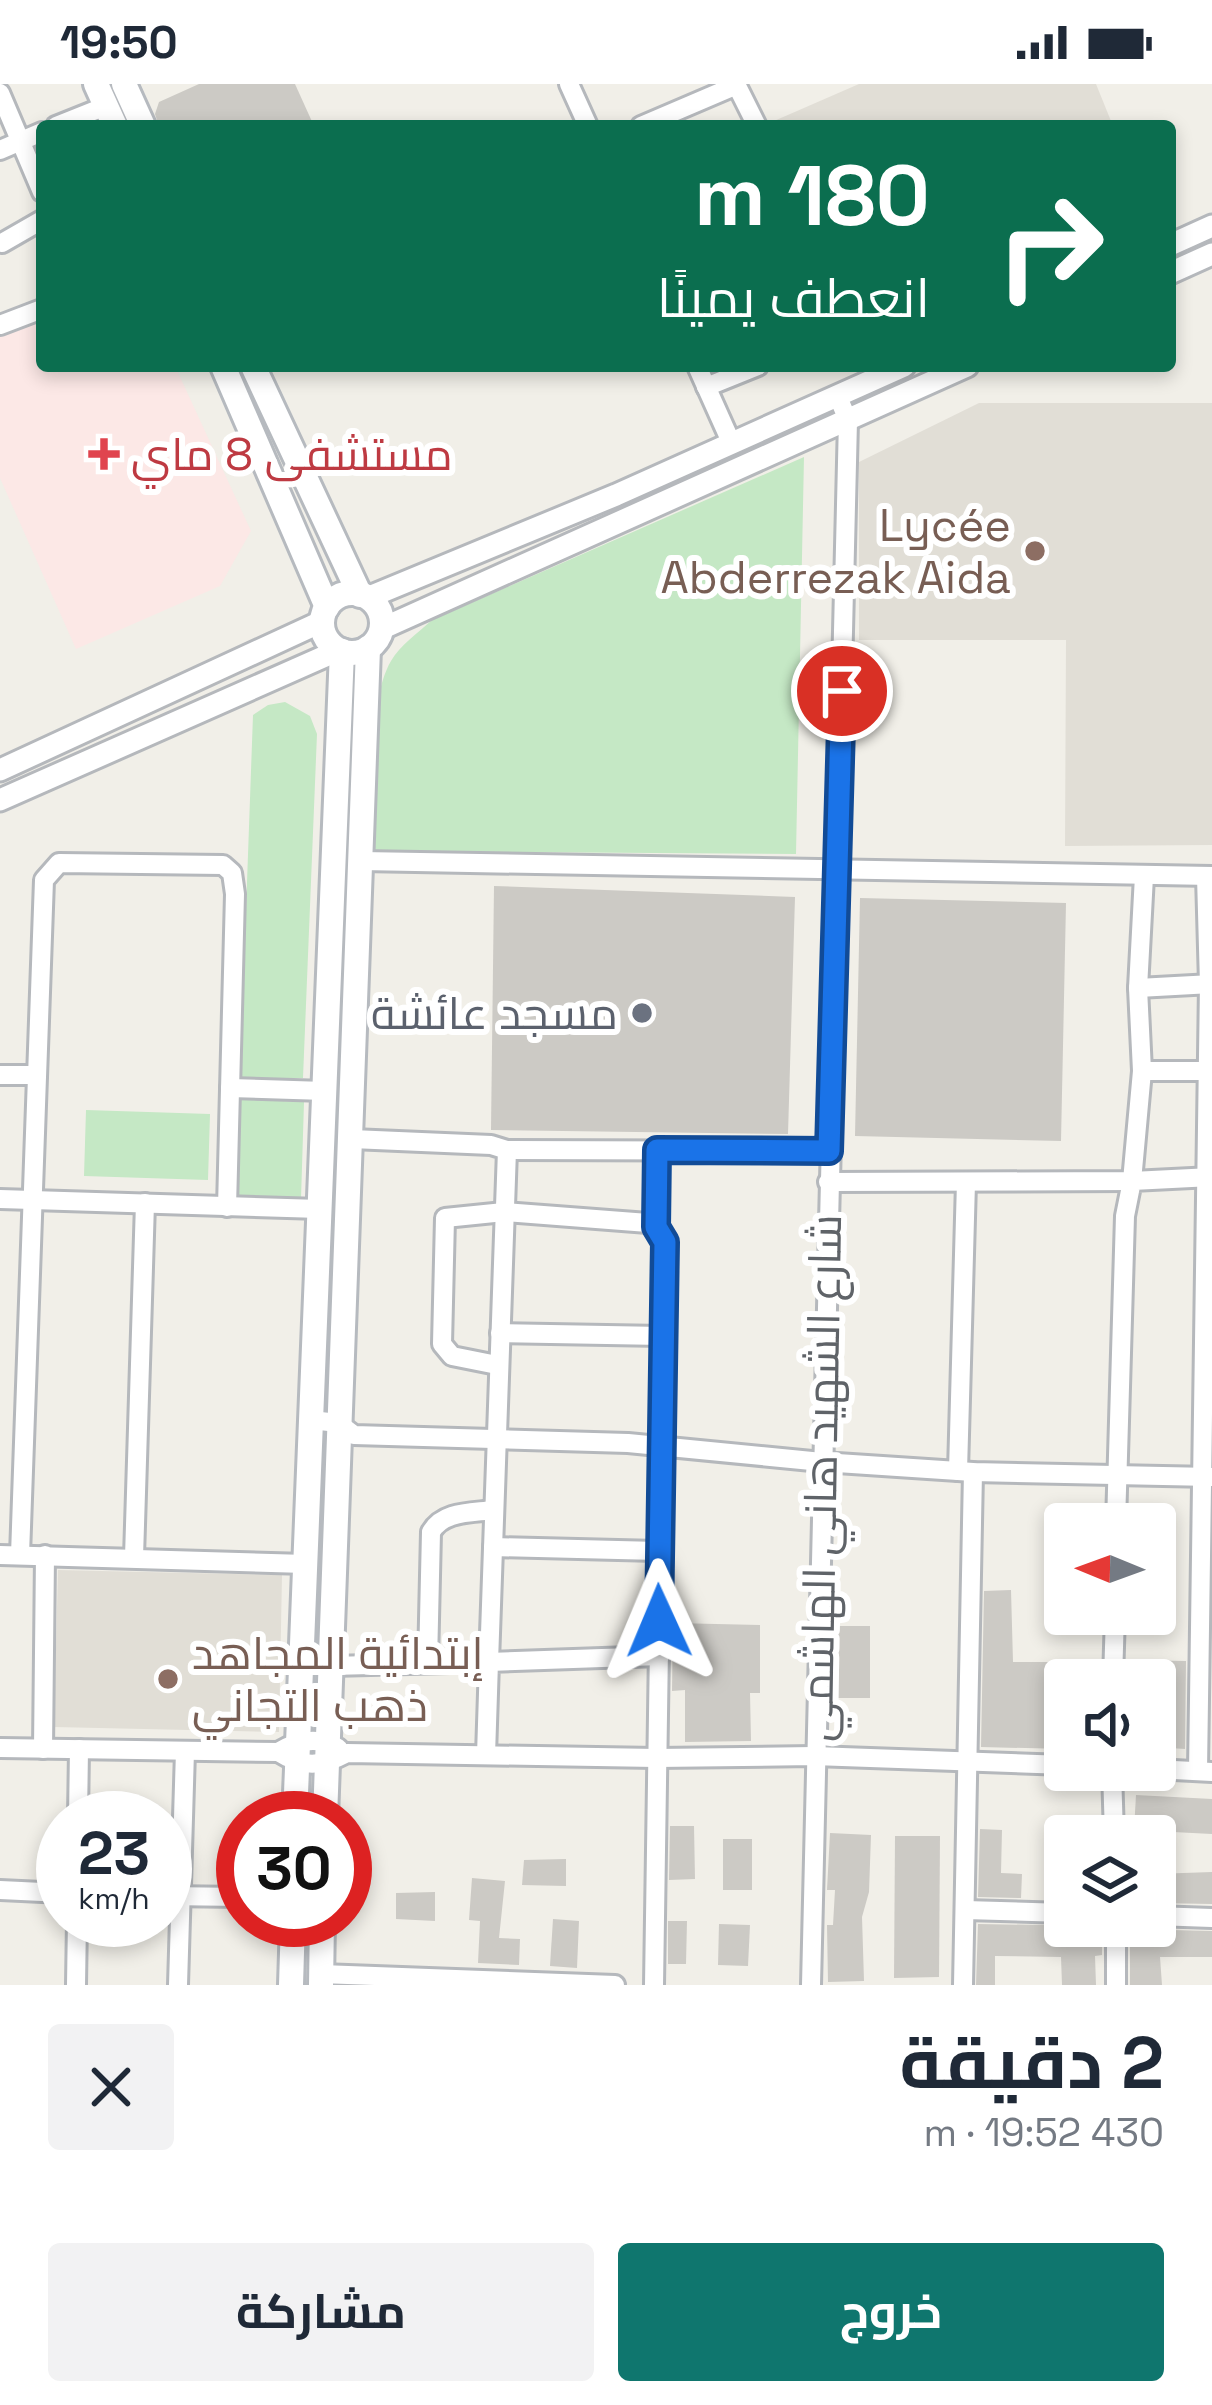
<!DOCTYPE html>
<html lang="ar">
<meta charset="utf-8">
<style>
:root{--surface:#fff;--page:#f2f2f3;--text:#1f2937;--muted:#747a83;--accent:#0f766e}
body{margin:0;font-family:"Space Grotesk",Cairo,sans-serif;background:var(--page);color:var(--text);direction:rtl;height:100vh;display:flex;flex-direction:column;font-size:45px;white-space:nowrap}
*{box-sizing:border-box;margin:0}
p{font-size:39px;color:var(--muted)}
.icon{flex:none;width:66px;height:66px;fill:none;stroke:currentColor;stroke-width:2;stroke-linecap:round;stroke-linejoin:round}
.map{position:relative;height:1901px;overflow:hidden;direction:ltr}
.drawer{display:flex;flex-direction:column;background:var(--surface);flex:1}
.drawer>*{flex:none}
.hud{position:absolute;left:36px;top:36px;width:1140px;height:252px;border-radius:12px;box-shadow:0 6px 18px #0003;direction:rtl;background:#0b6e4f;color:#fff;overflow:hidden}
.needle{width:78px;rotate:271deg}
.fabs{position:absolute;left:1044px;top:1419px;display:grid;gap:24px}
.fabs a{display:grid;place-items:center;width:132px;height:132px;border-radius:12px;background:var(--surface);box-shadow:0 6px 18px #0003;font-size:60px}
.speed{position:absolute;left:36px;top:1707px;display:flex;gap:24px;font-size:60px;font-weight:700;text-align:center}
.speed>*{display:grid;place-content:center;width:156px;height:156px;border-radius:50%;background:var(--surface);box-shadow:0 6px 18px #0003;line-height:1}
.speed small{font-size:30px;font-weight:400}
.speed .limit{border:18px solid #d22;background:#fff;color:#111}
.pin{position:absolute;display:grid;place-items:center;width:102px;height:102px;color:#fff;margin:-51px;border:6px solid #fff;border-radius:50%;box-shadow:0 3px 12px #0007}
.me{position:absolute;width:132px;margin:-66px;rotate:359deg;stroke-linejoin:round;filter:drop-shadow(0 0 9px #0008)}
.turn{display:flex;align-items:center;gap:42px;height:252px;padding:0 48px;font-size:54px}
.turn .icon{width:156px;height:156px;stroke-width:2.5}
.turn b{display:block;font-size:84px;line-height:102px}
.round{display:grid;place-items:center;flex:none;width:126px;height:126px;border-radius:12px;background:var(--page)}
.summary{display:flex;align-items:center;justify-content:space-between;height:204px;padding:0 48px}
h1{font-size:72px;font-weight:700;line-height:90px}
.cta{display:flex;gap:24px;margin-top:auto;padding:24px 48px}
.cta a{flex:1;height:138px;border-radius:12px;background:var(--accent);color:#fff;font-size:48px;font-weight:700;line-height:138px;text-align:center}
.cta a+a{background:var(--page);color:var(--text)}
.status{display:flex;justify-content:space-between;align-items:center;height:84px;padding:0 60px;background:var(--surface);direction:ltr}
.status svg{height:33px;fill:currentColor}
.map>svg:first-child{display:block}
</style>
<div class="status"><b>19:50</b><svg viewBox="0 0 49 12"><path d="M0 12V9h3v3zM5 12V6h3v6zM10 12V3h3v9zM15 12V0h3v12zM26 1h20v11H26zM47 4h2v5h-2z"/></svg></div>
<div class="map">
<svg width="1212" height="1901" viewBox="0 0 1212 1901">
<rect width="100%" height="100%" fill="#f1efe8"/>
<g fill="#e1ded6">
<path d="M859,0H1096L1113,42H776L774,37Z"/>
<path d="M979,319H1212V761L1065,762L1066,556H859V378Z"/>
<path d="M58,1486L282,1491L279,1648L54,1643Z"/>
</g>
<path fill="#fce8e6" d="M42,233V282H175L251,447L220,502L76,565L0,394V249Z"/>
<g fill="#c5e8c5">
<path d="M804,373L796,770L370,767C373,717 367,617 391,577C400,561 418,549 432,536Z"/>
<path d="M285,618L310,632L317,650L303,994H240L253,631L268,621Z"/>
<path d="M240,1015L304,1018L301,1115L236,1114Z"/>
<path d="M86,1026L210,1030L208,1096L84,1092Z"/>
</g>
<g fill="#cccac5">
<path d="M199,0H295L314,42H159L155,30L159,18Z"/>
<path d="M494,802L795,813L788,1050L491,1046Z"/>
<path d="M860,814L1066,819L1061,1057L855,1052Z"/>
<path d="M1011,1506L1013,1578H1100V1596H1065V1665L981,1663L984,1507Z"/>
<path d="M673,1539L760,1541V1609H750L751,1657L685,1658V1606L672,1607Z"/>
<path d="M835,1542H870V1614H834Z"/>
<path d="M1127,1576L1186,1577L1185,1665L1155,1663V1596H1126Z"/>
<path d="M1136,1711L1212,1715V1750L1134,1746Z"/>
<path d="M670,1742H694L695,1795L669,1796Z"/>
<path d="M980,1745L1002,1746L1001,1789L1022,1790L1021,1814L978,1813Z"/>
<path d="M830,1749L871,1751L869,1808L862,1833L864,1897L828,1898L827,1841H833L835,1806H827Z"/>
<path d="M895,1752H940L939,1893L894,1894Z"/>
<rect x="723" y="1755" width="29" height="51"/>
<path d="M566,1775V1802L522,1801L524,1776Z"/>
<path d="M1212,1788V1820L1155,1819V1790Z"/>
<path d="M472,1794L505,1797L499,1854L520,1855L519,1881L478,1879L480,1837L469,1836Z"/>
<path d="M435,1808V1837L396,1835V1809Z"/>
<path d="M553,1835L579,1837L577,1884L550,1882Z"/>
<path d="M668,1837H687L686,1880H668Z"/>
<path d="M719,1840L750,1841L748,1882L718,1881Z"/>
<path d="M978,1840L1102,1842V1871L1095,1872L1096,1901H1062L1061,1873L995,1872V1901H976Z"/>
<path d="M1130,1845L1212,1847V1873H1160L1162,1901H1130Z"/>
</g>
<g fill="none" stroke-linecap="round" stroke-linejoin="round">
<g stroke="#b5b8bc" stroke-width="24">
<g id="minor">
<path d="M569,0L588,42"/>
<path d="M736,0L757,42"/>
<path d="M0,9L42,108"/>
<path d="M56,42L106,22"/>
<path d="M641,42L737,1"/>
<path d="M0,66L42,48"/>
<path d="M2,159L42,136"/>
<path d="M0,241L42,225"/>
<path d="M697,282L731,358"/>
<path d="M706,303L758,282"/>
<path d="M361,777L1212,792"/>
<path d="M1138,904L1212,900"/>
<path d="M1142,987H1212"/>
<path d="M0,991H37"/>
<path d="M230,1004L325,1007"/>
<path d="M507,1066L829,1067"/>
<path d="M828,1098L1132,1097L1142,987L1138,904L1144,792"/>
<path d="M0,1115L320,1125"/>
<path d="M655,1143L657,1066"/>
<path d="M500,1249L663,1252"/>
<path d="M497,1281L452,1272L442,1260L445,1134L504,1128L648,1139L660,1146L665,1158L654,1901"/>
<path d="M311,1336L338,1339L354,1351L628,1359L822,1378L973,1388L1212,1393"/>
<path d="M958,1387L966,1098"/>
<path d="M1116,1440L1125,1132L1132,1097L1212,1093"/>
<path d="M493,1463L658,1467"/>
<path d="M0,1471L306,1480"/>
<path d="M20,1471L44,796L59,779L223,781L232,789L235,810L227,1123"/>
<path d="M134,1473L145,1119"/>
<path d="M428,1579L431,1448C443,1427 471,1429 493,1426"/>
<path d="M331,1582L489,1578L507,1066L491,1061L352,1055"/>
<path d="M1113,1596L1115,1530"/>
<path d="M0,1664L278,1668C298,1656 318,1652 338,1664"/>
<path d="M43,1665L45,1471"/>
<path d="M278,1668C303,1684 321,1683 347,1669L656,1674L814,1672L1065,1681"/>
<path d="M486,1671L489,1578L660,1572"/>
<path d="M1155,1685L1212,1688"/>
<path d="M1112,1686L1114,1752"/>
<path d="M1198,1687L1209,900L1206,792"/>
<path d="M78,1734L79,1665"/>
<path d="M0,1806L63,1809"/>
<path d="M165,1812L243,1813"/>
<path d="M965,1826L1065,1829"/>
<path d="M1155,1832L1212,1834"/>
<path d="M321,1890L615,1901"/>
<path d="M76,1901L77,1836"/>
<path d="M178,1901L185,1667"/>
<path d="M811,1901L848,336L838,313"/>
<path d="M963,1901L973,1388"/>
<path d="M1116,1901V1842"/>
</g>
</g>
<g stroke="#b5b8bc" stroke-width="27">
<g id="tertiary">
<path d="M1170,161L1212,142"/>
<path d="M1170,189L1212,170"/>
<path d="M367,514L616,411L904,282"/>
<path d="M381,545L967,282"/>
<path d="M0,686L323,537"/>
<path d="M0,716L339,566"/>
</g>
</g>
<g stroke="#b6babf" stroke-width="30">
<g id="secondary">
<path d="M96,0L115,42"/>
<path d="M124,0L143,42"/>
<path d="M223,282L327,523"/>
<path d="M253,282L360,511"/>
<circle cx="352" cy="539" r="30"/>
<path d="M295,1734L342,567"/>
<path d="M325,1734L368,564"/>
<path d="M291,1901L293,1836"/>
<path d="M321,1901L322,1836"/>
</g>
</g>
<use href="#minor" stroke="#fff" stroke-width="18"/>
<use href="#tertiary" stroke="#fff" stroke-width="21"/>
<use href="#secondary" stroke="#fff" stroke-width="24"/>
</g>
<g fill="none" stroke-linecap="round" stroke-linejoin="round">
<g stroke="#114b97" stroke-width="30">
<path id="route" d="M659,1537L665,1158L656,1143L657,1066L829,1067L842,607"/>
</g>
<use href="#route" stroke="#1a73e8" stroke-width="21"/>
</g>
<path fill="#e0444e" stroke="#fff" stroke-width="4.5" d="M98 352h12v12h12v12h-12v12h-12v-12h-12v-12h12z"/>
<g fill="#8d6e63" stroke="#fff" stroke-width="4.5">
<circle cx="1035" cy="467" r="12"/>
<circle cx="168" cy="1595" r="12"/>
</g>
<circle fill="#6b7280" stroke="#fff" stroke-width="4.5" cx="642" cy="929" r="12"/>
<g text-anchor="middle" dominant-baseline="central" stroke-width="12" stroke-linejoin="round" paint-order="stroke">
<g font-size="45" fill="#be3a42" stroke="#fff" text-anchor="start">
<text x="131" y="370">مستشفى 8 ماي</text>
</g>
<g font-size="45" fill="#785e54" stroke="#fff" text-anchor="end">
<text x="1011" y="441">Lycée<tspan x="1011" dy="52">Abderrezak Aida</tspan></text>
<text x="192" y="1569" text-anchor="start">إبتدائية المجاهد<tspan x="192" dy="52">ذهب التجاني</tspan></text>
</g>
<g font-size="45" fill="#5b616d" stroke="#fff" text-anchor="end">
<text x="618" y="929">مسجد عائشة</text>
</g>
<g font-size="45" fill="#5f6368" stroke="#fff">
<text transform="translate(821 1394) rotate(-89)">شارع الشهيد هاني الهاشمي</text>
</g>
</g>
</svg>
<div class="fabs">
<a><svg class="needle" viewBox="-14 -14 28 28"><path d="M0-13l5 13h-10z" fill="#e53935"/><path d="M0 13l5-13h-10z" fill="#747a83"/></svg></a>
<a><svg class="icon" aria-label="sound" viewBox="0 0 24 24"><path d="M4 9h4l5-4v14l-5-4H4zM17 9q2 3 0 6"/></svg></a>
<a><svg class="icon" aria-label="layers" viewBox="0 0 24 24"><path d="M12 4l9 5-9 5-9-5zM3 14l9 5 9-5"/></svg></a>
</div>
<div class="speed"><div>23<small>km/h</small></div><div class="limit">30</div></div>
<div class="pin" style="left:842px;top:607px;background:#d93025"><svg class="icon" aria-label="arrive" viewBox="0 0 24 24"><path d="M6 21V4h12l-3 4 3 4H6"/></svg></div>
<svg class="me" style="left:659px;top:1537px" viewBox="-20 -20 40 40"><path d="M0-17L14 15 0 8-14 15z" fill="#1a73e8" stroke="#fff" stroke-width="4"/></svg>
<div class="hud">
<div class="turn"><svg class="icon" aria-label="right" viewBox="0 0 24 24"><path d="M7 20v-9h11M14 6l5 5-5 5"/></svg><div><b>180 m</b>انعطف يمينًا</div></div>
</div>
</div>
<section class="drawer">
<div class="summary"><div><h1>2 دقيقة</h1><p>430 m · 19:52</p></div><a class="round"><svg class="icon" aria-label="close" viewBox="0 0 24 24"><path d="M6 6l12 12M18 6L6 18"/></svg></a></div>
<div class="cta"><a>خروج</a><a>مشاركة</a></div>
</section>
